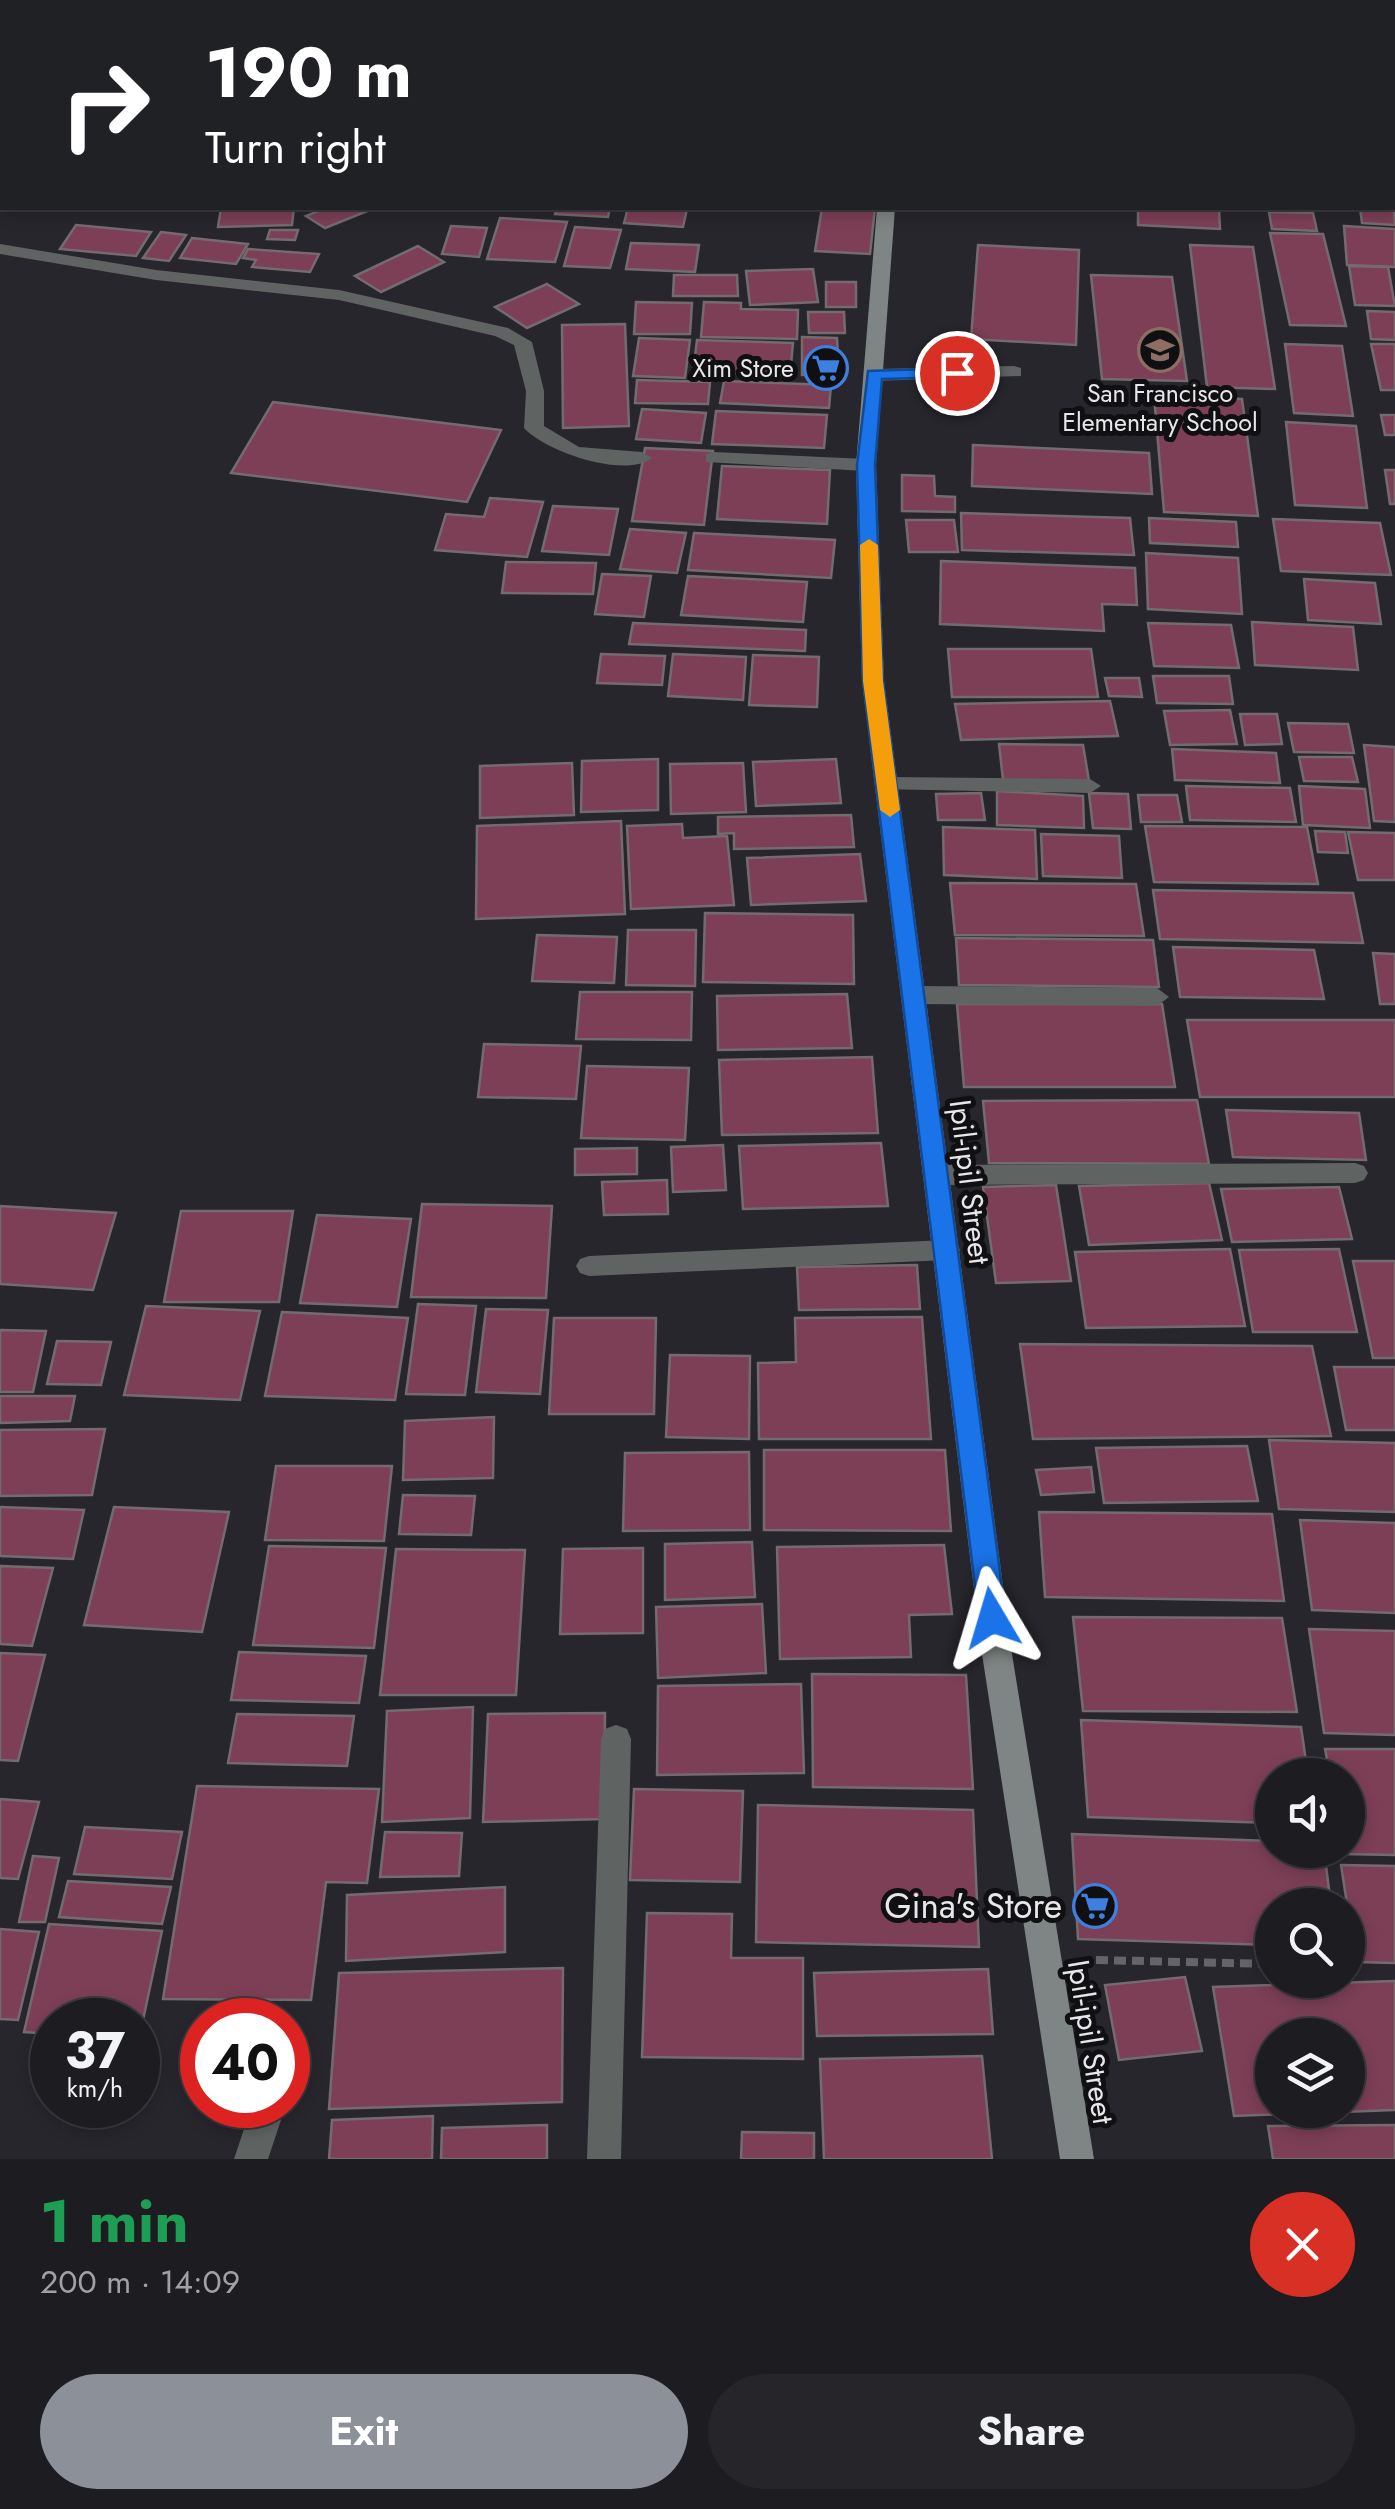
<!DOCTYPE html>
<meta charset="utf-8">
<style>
:root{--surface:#1d1c21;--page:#25252a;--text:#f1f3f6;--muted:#a0a1a5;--line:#3b3a3f;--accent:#8c9099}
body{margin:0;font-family:Jost,sans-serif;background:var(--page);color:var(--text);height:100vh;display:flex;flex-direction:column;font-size:38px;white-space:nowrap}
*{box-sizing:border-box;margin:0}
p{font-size:32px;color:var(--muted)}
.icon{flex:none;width:55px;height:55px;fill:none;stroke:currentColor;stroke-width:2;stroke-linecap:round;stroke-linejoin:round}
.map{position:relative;height:2159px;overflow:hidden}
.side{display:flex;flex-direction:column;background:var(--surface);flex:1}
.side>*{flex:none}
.top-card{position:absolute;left:0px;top:0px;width:1395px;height:210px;box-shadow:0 5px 15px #0003,0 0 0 2px var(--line);background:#202124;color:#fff;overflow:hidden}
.tools{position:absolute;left:1255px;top:1758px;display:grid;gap:20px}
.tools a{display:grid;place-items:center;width:110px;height:110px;border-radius:50%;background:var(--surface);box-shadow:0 5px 15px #0003,0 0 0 2px var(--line);font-size:50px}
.speed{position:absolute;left:30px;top:1998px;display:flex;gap:20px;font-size:50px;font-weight:700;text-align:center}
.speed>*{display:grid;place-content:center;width:130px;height:130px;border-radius:50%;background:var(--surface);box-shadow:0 5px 15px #0003,0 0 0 2px var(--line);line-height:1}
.speed small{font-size:25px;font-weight:400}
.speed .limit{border:15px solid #d22;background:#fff;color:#111}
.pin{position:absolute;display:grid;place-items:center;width:85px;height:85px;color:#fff;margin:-42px;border:5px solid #fff;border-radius:50%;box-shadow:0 2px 10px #0007}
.me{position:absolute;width:110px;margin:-55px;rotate:353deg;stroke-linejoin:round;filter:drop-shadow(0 0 8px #0008)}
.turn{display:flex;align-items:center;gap:35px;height:210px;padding:0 40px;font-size:45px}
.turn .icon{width:130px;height:130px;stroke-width:2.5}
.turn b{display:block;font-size:70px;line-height:85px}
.round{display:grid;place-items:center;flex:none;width:105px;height:105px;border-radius:52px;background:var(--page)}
.summary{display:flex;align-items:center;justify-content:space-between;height:170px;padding:0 40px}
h1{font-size:60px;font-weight:700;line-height:75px;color:#1e9e55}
.cta{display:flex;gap:20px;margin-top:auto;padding:20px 40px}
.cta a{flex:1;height:115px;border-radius:60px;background:var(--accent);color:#fff;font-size:40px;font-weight:700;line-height:115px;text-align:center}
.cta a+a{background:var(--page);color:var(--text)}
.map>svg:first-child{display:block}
</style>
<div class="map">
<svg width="1395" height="2159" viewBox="0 0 1395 2159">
<rect width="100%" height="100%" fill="#27262c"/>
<g fill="#7c3f56" stroke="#746b6e" stroke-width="2.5" fill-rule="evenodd">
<path d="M784,0H877L784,2Z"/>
<path d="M1392,179L1395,225L1362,223L1360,208H1392Z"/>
<path d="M221,208H294L292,225L218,227Z"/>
<path d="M326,208H367L370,210L325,228L306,216Z"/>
<path d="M557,208H610L608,217L555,214Z"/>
<path d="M628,208H661L687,209L683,227L624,223Z"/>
<path d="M822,208H875L870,254L815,251Z"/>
<path d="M1138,208H1219L1220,229L1138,225Z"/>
<path d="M1269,212L1313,213L1317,231L1272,229Z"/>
<path d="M500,218L567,222L555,262L487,259Z"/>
<path d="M76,225L151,232L136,256L60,249Z"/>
<path d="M451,226L487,228L479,257L442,254Z"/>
<path d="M1344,226L1395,229V267L1347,265Z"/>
<path d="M575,227L621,230L610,268L564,266Z"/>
<path d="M270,230H298L295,240L267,239Z"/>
<path d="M161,232L186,235L169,261L143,258Z"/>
<path d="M1270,233L1323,234L1346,326L1290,325Z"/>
<path d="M192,238L248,244L236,264L180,258Z"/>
<path d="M631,243L699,245L695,272L626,269Z"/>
<path d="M978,245L1079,250L1076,345L971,339Z"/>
<path d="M1190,245L1253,247L1275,389L1207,387Z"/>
<path d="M418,246L444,262L381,292L355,276Z"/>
<path d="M248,249L319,254L310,272L252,267L256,260L243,258Z"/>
<path d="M1349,266L1388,267L1395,306L1355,305Z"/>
<path d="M813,269L818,302L750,305L746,271Z"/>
<path d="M674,275H737L738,296H673Z"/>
<path d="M1091,275L1172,277L1187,381L1102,379Z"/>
<rect x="826" y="282" width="30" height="25"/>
<path d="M547,284L579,304L527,328L495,307Z"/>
<path d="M636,302L692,303L690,334H634Z"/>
<path d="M704,302L741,303V309L798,310L797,339L701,337Z"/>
<path d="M1367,311L1395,312V340L1371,339Z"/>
<path d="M808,312H844L845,333H809Z"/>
<path d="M625,324L629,426L563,428L562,325Z"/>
<path d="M802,337L837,338L839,375H802Z"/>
<path d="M639,338L690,340L685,378L633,376Z"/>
<path d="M697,340L793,343L790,375L693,372Z"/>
<path d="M1285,344L1342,346L1353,416L1294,413Z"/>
<path d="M1371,344H1395V390H1381Z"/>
<path d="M637,380L710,382L708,404L635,403Z"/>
<path d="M724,381L831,385L829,408L720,403Z"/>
<path d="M1154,396L1242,399L1258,516L1164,512Z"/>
<path d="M273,402L501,430L467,502L231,473Z"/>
<path d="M642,409L706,413L701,443L636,439Z"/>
<path d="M716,411L827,415L824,448L712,444Z"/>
<path d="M1381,415H1395V435H1385Z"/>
<path d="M1286,422L1356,426L1367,508L1295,505Z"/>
<path d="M973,445L1149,453L1152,494L972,486Z"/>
<path d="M645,448L713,451L704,525L632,521Z"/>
<path d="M722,466L830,470L827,524L717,519Z"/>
<path d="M1385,470H1395V504H1390Z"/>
<path d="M902,475L934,476L935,496L955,497V512L902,511Z"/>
<path d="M490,498L543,502L527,557L435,550L446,514L484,517Z"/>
<path d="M553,506L618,509L609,555L542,551Z"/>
<path d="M961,513L1130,518L1134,555L962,550Z"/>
<path d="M1149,518L1236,522L1238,547L1150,543Z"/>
<path d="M1273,519L1380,523L1391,575L1281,571Z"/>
<path d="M906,520H954L958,552H909Z"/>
<path d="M630,529L686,533L677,573L620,569Z"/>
<path d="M694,533L835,540L831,578L688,570Z"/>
<path d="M1146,553L1238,558L1242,614L1148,609Z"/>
<path d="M941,561L1135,568L1137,605L1102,604L1104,631L940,624Z"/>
<path d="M506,562L596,563L593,594L502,593Z"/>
<path d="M602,574L651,576L644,617L595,614Z"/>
<path d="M688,576L807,582L803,622L681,615Z"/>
<path d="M1304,579L1375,583L1381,624L1308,620Z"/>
<path d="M1252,622L1353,627L1358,670L1255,665Z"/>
<path d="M633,623L806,630L805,651L629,644Z"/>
<path d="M1148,623L1231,625L1239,668L1154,666Z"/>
<path d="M948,649H1091L1098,697H952Z"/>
<path d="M601,654L665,656L662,685L597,683Z"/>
<path d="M673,654L746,657L743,700L668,696Z"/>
<path d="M753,655L819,657L817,707L749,705Z"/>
<path d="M1153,676H1229L1233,704L1157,703Z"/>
<path d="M1105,678H1139L1142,697L1109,696Z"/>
<path d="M1110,701L1118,736L961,740L955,704Z"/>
<path d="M1230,710L1237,744L1170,745L1164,711Z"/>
<path d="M1240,714H1277L1282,744L1245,745Z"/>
<path d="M1288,723L1348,724L1354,753L1294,752Z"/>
<path d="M999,744L1083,745L1089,781L1003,780Z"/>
<path d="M1364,745L1395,747V822L1374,821Z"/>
<path d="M1172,749L1276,753L1280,783L1175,780Z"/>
<path d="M1299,757H1352L1358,782L1304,781Z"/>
<path d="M658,759V810L581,812L582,761Z"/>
<path d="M836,759L841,803L756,806L753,762Z"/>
<path d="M572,763L574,815L480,818V766Z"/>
<path d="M743,763L746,812L671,814L670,764Z"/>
<path d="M1186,786L1290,788L1296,822L1190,820Z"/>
<path d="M1299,786L1365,789L1370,828L1303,825Z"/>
<path d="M997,791L1083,796L1084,828L997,825Z"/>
<path d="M981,793L985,820H938L936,794Z"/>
<path d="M1089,793L1128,794L1131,829L1093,828Z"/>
<path d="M1138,795H1177L1182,822H1141Z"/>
<path d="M851,815L854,847L734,849V833L718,834V817Z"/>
<path d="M621,821L625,914L476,919L477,826Z"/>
<path d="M682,824L683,838L727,836L734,905L631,909L627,826Z"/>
<path d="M1145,826L1307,827L1318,884L1154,882Z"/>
<path d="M943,827L1035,830L1037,879L944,875Z"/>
<path d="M1315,831L1345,832L1348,853L1318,852Z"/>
<path d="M1348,832L1395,833V880H1358Z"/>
<path d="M1041,834L1119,836L1122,878L1043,876Z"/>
<path d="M860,854L866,901L751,905L747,858Z"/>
<path d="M950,883L1136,884L1144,936L955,935Z"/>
<path d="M1153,890L1353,893L1363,943L1160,939Z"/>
<path d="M705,913L853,915L854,984L703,982Z"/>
<path d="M628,930H696L695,986L626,985Z"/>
<path d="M537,935L617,937L614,983L532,981Z"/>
<path d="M956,938L1153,940L1159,987L959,985Z"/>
<path d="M1173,947L1314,950L1324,999L1180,997Z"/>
<path d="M1373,953L1395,954V1004H1380Z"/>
<path d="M580,992H692L691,1040L576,1039Z"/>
<path d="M847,994L852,1048L718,1050L717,996Z"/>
<path d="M957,1004H1162L1175,1087H964Z"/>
<path d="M1187,1020H1395V1097H1200Z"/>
<path d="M484,1044L581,1046L576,1099L478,1097Z"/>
<path d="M872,1057L878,1133L722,1135L719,1060Z"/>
<path d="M587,1066L689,1068L685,1140L581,1138Z"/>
<path d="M1197,1100L1209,1164L989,1163L983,1101Z"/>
<path d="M1226,1110L1359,1113L1366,1160L1233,1157Z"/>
<path d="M881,1143L888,1206L743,1209L739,1146Z"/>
<path d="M723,1145L726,1190L673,1192L671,1147Z"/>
<path d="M637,1148V1174L575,1175V1149Z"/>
<path d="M667,1180L668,1214L604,1215L602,1182Z"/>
<path d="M1209,1183L1222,1240L1089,1245L1079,1186Z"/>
<path d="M1056,1185L1071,1281L996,1283L983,1187Z"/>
<path d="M1339,1187L1352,1239L1232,1242L1221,1189Z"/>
<path d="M422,1204L552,1206L546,1298L411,1297Z"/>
<path d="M0,1206L116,1213L93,1290L0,1284Z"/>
<path d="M181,1211H293L279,1302H164Z"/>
<path d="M317,1215L411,1219L397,1307L300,1303Z"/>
<path d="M1230,1249L1245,1326L1086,1328L1075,1252Z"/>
<path d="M1339,1249L1357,1332H1253L1239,1250Z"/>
<path d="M1353,1261H1395V1358H1373Z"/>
<path d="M917,1265L920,1309L799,1310L797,1267Z"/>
<path d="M418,1304L476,1306L465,1395L406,1394Z"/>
<path d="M146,1306L260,1311L240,1400L124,1395Z"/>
<path d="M486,1309L548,1310L540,1394L476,1392Z"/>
<path d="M282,1312L408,1318L395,1400L265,1396Z"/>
<path d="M922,1317L931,1439H759L758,1363L796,1362L795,1318Z"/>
<path d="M554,1318H656L654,1414H549Z"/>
<path d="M0,1330L46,1331L33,1392H0Z"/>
<path d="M57,1341L111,1342L101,1385L47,1384Z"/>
<path d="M1020,1344L1312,1346L1331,1436L1033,1439Z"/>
<path d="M670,1355L750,1356L749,1439L666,1437Z"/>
<path d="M1334,1367H1395V1430H1346Z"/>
<path d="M0,1396H75L70,1421L0,1423Z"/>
<path d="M494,1417L493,1478L403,1480L405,1421Z"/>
<path d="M105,1429L92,1495L0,1496V1430Z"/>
<path d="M1269,1440L1395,1443V1512L1279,1509Z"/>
<path d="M1247,1446L1258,1501L1104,1503L1096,1448Z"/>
<path d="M764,1450H945L951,1531L764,1530Z"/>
<path d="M749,1452L750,1530L623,1531L625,1453Z"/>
<path d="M276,1466H392L384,1541L265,1540Z"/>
<path d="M1091,1467L1094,1492L1041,1495L1036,1470Z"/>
<path d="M403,1495L475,1496L471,1535L399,1534Z"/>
<path d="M0,1507L84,1510L73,1559L0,1556Z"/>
<path d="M114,1507L229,1512L202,1632L84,1625Z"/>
<path d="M1039,1512L1272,1514L1284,1601L1045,1597Z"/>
<path d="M1300,1520L1395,1523V1613L1312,1610Z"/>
<path d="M752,1542L755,1597L665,1600V1544Z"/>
<path d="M944,1545L952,1614L909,1615L911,1657L780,1659L777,1547Z"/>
<path d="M269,1546L386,1548L374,1648L253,1645Z"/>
<path d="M643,1548V1633L560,1634L563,1549Z"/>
<path d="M396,1549L525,1550L516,1695H380Z"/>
<path d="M0,1566L53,1568L32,1646L0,1644Z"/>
<path d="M762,1604L766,1673L658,1678L656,1607Z"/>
<path d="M1073,1617L1282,1618L1297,1712L1083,1711Z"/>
<path d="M1309,1629L1395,1631V1735L1324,1733Z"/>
<path d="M239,1652L366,1656L359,1703L231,1700Z"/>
<path d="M0,1653L45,1655L18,1761L0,1760Z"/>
<path d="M812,1674L966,1675L973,1789L813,1787Z"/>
<path d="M801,1684L804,1773L657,1775L658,1686Z"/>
<path d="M473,1707L470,1818L382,1822L387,1711Z"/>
<path d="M605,1713L604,1819L483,1822L488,1714Z"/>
<path d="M237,1714L354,1716L347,1766L228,1763Z"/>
<path d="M1081,1720L1301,1727L1308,1775H1272V1823L1088,1817Z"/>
<path d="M1325,1749H1395V1855L1342,1854V1850H1348V1775H1330Z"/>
<path d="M197,1786L379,1789L367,1883L326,1882L311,2000L163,1999Z"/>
<path d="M634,1789L743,1791L740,1882L630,1880Z"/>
<path d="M0,1799L39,1802L18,1879L0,1878Z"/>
<path d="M758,1805L973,1810L979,1947L756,1942Z"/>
<path d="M85,1827L182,1832L172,1879L74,1874Z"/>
<path d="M385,1832L462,1833L459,1876L380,1877Z"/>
<path d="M1072,1834L1272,1841V1850H1324L1331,1905H1272V1945L1078,1939Z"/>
<path d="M33,1856L59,1858L45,1922H19Z"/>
<path d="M1341,1865L1395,1866V1963L1356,1962Z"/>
<path d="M68,1881L171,1887L162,1924L59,1917Z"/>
<path d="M505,1887V1952L346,1961L347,1895Z"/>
<path d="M647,1913L732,1914L731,1958H803V2059L642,2057Z"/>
<path d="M49,1924L162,1931L139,2039L138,2020H52V2034L24,2032Z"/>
<path d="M0,1929L39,1932L18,2020L0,2019Z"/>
<path d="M563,1968L562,2102L329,2109L339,1973Z"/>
<path d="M988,1969L993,2034L817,2036L814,1973Z"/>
<path d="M1185,1977L1202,2051L1119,2060L1105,1985Z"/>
<path d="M1395,1981V2110L1234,2116L1213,1987ZM1272,2035H1348V2110H1272Z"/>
<path d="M982,2056L992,2159H824L820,2059Z"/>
<path d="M433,2116L432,2159H329L332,2120Z"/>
<path d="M547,2125V2159H441L442,2128Z"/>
<path d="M1395,2125V2159H1273L1268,2126Z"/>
<path d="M742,2132L814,2133V2159H741Z"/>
</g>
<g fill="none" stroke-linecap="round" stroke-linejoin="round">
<path stroke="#656469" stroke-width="8" stroke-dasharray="12 6" stroke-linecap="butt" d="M1096,1960L1272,1964"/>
<g fill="#5f6362" fill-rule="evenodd">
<path d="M0,244L156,270L339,290L508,328L532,342L544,391V426L579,447L642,452L652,458C626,479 546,452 524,428L526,391L514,345L495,336L339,300L156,280L0,254Z"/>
<path d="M1014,366L1021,368V376L874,381L865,375L874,369Z"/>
<path d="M713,452L866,459L876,465L866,471L706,462V454Z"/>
</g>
<g fill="#5f6362" fill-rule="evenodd">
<path d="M1381,0H1395V6Z"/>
<path d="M887,777L1090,779L1101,786L1090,793L879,789L876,784Z"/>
<path d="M913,986L1157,988L1169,997L1157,1006L913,1004L901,995Z"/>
<path d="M1355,1163L1364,1166L1368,1173L1364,1180L1355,1183L936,1185L927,1182L923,1175L927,1168L936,1165Z"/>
<path d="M947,1240L956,1243L960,1250L956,1257L947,1260L589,1276L580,1273L576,1266L580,1259L589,1256Z"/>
<path d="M616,1725L627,1729L631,1739L621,2159H587L601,1739L605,1729Z"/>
<path d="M252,2105H286L268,2159H234Z"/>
</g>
<g fill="#7f8584" fill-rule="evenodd">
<path d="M895,0H911V2H896Z"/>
<path d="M877,208H895L876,465L884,681L1012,1654L1094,2159H1060L982,1654L862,681L856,465Z"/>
</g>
</g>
<path fill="#1a73e8" stroke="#114b97" stroke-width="2.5" d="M957,368L963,369V377L882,379L875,465L883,681L1006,1618L1002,1626L992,1629L983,1626L979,1618L863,681L857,465L868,371Z"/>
<path fill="#f59e0b" d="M869,539L878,545L883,681L900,810L890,817L880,810L863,681L860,545Z"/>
<defs>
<g id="school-ring" transform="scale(2.25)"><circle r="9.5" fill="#100f12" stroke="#8d6e63" stroke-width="1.5"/><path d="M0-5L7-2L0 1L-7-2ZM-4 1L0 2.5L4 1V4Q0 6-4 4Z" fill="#8d6e63"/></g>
<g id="supermarket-ring" transform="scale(2.25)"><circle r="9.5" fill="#100f12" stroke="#3f7fe0" stroke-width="1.5"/><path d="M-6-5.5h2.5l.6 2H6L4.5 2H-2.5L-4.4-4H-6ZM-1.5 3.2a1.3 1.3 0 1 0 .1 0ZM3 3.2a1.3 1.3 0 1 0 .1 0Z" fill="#3f7fe0"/></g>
</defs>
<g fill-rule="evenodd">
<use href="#school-ring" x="1160" y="350"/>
<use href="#supermarket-ring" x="826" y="368"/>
<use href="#supermarket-ring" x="1095" y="1906"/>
</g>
<g text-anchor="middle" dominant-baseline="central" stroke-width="10" stroke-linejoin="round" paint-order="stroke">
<g font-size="25" fill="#e7e6ea" stroke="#100f12" text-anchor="end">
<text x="794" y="368">Xim Store</text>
<text x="1160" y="393" text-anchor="middle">San Francisco<tspan x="1160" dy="29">Elementary School</tspan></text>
</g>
<g font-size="30" fill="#e7e6ea" stroke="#100f12">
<text transform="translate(970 1182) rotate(83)">Ipil-ipil Street</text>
<text transform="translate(1091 2042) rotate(81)">Ipil-ipil Street</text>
</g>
<g font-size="35" fill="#e7e6ea" stroke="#100f12" text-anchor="end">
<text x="1062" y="1906">Gina's Store</text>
</g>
</g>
</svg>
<div class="tools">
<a><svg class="icon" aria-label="sound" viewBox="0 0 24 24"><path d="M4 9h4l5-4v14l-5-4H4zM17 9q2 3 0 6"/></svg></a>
<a><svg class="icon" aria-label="search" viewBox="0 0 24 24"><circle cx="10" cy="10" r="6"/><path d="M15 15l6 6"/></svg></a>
<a><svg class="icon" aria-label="layers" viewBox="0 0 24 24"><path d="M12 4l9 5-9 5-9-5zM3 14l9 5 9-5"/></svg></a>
</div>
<div class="speed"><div>37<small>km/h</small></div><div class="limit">40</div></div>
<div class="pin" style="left:957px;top:373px;background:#d93025"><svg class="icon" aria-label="arrive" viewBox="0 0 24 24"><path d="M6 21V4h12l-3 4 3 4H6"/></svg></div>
<svg class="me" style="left:992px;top:1618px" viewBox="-20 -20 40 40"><path d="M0-17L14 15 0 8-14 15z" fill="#1a73e8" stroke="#fff" stroke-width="4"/></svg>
<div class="top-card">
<div class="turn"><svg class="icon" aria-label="right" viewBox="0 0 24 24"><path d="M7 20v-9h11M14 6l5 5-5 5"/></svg><div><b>190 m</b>Turn right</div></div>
</div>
</div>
<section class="side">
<div class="summary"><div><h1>1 min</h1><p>200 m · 14:09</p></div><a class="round" style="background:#d93025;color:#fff"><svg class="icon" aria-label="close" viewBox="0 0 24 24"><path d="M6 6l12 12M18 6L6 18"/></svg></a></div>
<div class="cta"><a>Exit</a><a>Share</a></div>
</section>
